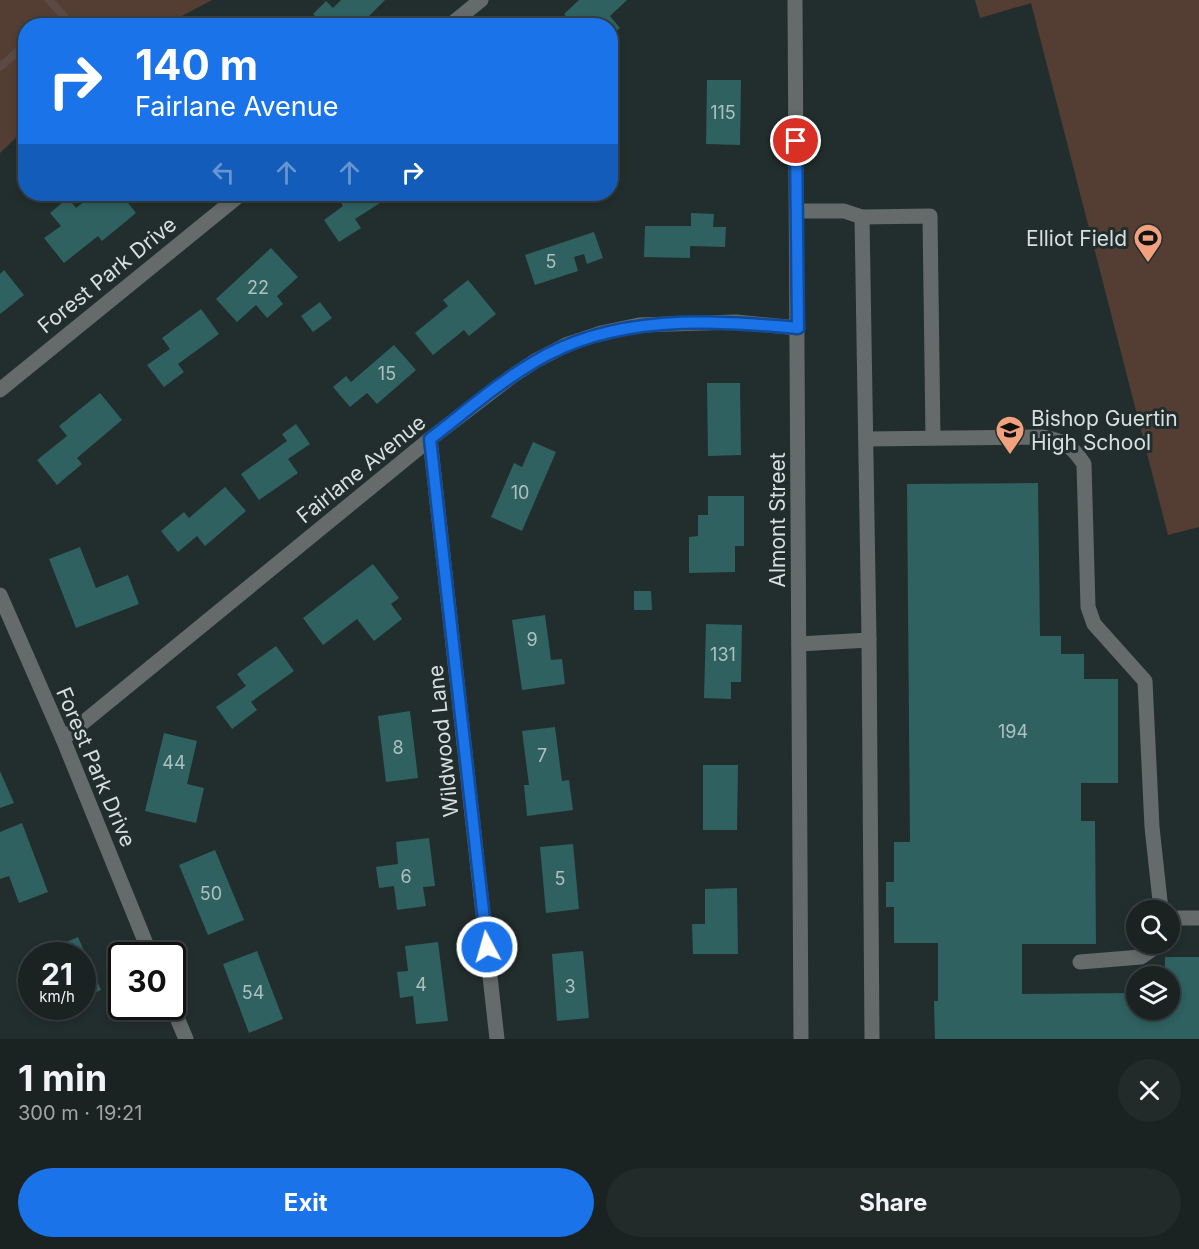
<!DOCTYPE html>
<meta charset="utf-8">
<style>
:root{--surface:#1a2222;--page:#232a2a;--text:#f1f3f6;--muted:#9fa4a5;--line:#383f40;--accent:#1a73e8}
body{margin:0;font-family:Inter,sans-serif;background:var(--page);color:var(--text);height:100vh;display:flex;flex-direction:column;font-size:22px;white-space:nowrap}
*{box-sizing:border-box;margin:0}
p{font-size:20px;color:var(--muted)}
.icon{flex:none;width:33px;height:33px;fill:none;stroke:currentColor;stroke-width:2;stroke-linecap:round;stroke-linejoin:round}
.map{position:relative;height:1039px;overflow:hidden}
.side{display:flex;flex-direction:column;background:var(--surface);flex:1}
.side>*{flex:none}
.top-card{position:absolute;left:18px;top:18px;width:600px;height:183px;border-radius:24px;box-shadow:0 3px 9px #0003,0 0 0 2px var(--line);background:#1a73e8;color:#fff;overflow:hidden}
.buttons{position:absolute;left:1126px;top:900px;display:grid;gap:12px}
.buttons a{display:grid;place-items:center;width:54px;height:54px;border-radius:50%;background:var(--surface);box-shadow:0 3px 9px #0003,0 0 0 2px var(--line);font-size:30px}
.speed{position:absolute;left:18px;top:942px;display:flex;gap:12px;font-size:30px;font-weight:700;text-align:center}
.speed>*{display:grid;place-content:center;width:78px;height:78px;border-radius:50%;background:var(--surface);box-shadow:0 3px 9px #0003,0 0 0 2px var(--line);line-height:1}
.speed small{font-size:15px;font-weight:400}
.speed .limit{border:3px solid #111;border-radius:9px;background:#fff;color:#111}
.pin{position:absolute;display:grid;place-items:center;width:51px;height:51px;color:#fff;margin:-26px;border:3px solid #fff;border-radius:50%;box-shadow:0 2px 6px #0007}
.me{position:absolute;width:66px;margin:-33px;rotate:354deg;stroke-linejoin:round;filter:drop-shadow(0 0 4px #0008)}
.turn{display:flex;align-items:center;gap:21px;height:126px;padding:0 18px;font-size:27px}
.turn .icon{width:78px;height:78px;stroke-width:2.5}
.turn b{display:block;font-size:42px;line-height:51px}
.lanes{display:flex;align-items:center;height:57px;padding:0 18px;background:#0003;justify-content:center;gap:30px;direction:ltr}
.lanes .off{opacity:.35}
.round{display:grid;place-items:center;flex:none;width:63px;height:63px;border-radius:32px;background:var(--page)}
.headline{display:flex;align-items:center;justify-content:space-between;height:102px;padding:0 18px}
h1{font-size:36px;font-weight:700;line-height:45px}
.primary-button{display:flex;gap:12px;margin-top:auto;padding:12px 18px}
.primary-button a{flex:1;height:69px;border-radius:36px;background:var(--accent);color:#fff;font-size:24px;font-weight:700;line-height:69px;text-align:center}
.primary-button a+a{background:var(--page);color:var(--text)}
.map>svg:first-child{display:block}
</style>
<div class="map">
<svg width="1199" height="1039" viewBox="0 0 1199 1039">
<rect width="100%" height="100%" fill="#222e2d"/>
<g fill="#543e34">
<path d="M0,0H212L165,25L26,26L25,129L0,153Z"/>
<path d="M975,0H1199V527L1168,535L1031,3L980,18Z"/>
</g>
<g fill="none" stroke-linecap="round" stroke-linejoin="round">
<g stroke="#5c4943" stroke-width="8">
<path d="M49,0L64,16L51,26"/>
<path d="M0,67L26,44"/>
</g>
</g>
<g fill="#2e6160">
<path d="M341,0H385L360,25L350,16L340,26H325L313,14L326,1L333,8Z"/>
<path d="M579,0H627L610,16L620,28L610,36V26H574L564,14Z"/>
<path d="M707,80H741L740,145L706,144Z"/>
<path d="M94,194H121L136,213L102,241L98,236L64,263L44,238L61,226L50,213L68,198L76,208Z"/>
<path d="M335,194H394L355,219L361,228L339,242L324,220L343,206Z"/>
<path d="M691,213L714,214L713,227H726L725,247L690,246V258L644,257L645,226H691Z"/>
<path d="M594,232L603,258L587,264L584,254L574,257L578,271L535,285L525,255Z"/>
<path d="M271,248L298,277L277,296L283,304L267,318L256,305L237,322L216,299Z"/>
<path d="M4,270L24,295L0,314V274Z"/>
<path d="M468,280L496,314L469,336L464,330L433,355L415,333L448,306L443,300Z"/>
<path d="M320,302L332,318L313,332L301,316Z"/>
<path d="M201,309L219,334L178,364L184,372L164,387L147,365L170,349L162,338Z"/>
<path d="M394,345L416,370L377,404L367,393L350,407L333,387L346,376L351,382Z"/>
<path d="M707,383H740L741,455L708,456Z"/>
<path d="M100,393L122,420L77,458L82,464L57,485L37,460L67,436L59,426Z"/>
<path d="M296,424L310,444L288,459L298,473L259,500L241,474L287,441L282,434Z"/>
<path d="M533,442L556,452L522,531L491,517L514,463L522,467Z"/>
<path d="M1038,483L1040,636H1061V654H1084V679H1118V783H1081V821H1095L1096,944H1022V994L1137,993V1010H1170V976H1165V957H1199V1039H935L934,1001H938V943H894V907H886V882H894V842H910L907,484Z"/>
<path d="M225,487L246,511L205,546L197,536L178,552L161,531L184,512L189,518Z"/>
<path d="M708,496H744V546H735V572L689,573V537L698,536V515H708Z"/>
<path d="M80,547L96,588L128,575L139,604L76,628L49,559Z"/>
<path d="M373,564L399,598L391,604L402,619L374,641L357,619L323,645L303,618Z"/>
<path d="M634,591H651L652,610H634Z"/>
<path d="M545,615L551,660L562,659L565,684L522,690L512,620Z"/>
<path d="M706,624L742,625L741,682H731V699L704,698Z"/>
<path d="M276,646L294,671L251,702L257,710L232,729L216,707L246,686L237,674Z"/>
<path d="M410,711L418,778L386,782L378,716Z"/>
<path d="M555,727L562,781L569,780L573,810L527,816L524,785H529L522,731Z"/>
<path d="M164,733L197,741L187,784L204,788L196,823L145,811Z"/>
<path d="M703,765H738L737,830H703Z"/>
<path d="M0,771L14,803L0,808Z"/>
<path d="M22,823L48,892L19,903L9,876L0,879V832Z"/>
<path d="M429,838L435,886L423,887L426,906L397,910L394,886L379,888L376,867L398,864L396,842Z"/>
<path d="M573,844L579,909L546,913L540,847Z"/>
<path d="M215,850L244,920L208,935L179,865Z"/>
<path d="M737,888L738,954H693L692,924H705V889Z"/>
<path d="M78,937L101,990L82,998V956H35Z"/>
<path d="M438,942L448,1021L416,1024L413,996L400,998L397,972L408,971L405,946Z"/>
<path d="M257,951L283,1019L249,1033L223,964Z"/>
<path d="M583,951L589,1018L557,1021L552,954Z"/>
</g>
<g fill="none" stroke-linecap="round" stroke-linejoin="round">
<g stroke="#656b6b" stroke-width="15">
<path d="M795,0L801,1039"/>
<path d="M449,26L481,0"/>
<path d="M797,211H844L862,217L930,216L933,438"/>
<path d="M862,217L869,640L872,1039"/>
<path d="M0,390L241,194"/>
<path d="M430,439L497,1039"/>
<path d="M866,439L1042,437C1065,441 1071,445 1084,464L1088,607L1094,624L1145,681L1152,827L1161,910"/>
<path d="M0,595L63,739L151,956"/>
<path d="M799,644L869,640"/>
<path d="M63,739L430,439L511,377L535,361L568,344L601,333L639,325L736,322L798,328"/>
<path d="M1170,918H1199"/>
<path d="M1080,962L1141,957L1160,944"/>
<path d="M172,1006L186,1039"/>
</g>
</g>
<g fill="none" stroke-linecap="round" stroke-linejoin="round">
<g stroke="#114b97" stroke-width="15">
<path id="route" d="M487,947L430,439C464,413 497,384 534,362C613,314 709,320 798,328L796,141"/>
</g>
<use href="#route" stroke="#1a73e8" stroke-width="10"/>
</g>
<defs>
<g id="stadium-pin" transform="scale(1.5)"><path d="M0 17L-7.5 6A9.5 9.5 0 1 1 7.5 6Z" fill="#f1a17d" stroke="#222e2d"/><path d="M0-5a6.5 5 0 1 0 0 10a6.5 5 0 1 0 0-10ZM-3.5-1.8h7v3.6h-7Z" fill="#111"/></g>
<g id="school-pin" transform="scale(1.5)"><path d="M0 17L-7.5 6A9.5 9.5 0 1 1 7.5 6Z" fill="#f1a17d" stroke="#222e2d"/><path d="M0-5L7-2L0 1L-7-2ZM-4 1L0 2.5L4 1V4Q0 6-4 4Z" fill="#111"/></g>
</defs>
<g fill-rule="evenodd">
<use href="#stadium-pin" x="1148" y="238"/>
<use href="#school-pin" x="1010" y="430"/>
</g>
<g text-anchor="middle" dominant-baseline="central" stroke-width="6" stroke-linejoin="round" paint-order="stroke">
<g font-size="18" fill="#aec0bf">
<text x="723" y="112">115</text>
<text x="551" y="261">5</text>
<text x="258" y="287">22</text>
<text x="387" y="373">15</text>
<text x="520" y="492">10</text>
<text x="532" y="639">9</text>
<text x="723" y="654">131</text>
<text x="1013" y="731">194</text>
<text x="398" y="747">8</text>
<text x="542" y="755">7</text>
<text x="174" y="762">44</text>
<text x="406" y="876">6</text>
<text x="560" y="878">5</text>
<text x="211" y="893">50</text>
<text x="421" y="984">4</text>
<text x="570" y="986">3</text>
<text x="253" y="992">54</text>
</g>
<g font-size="21" fill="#d8dfdf" stroke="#222e2d" text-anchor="end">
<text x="1127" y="238">Elliot Field</text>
<text x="1031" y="418" text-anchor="start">Bishop Guertin<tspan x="1031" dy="24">High School</tspan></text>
</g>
<g font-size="21" fill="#d8dfdf" stroke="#222e2d">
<text transform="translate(107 275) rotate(-39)">Forest Park Drive</text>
<text transform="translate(361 469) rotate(-39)">Fairlane Avenue</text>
<text transform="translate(777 520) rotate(-90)">Almont Street</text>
<text transform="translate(443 741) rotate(-96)">Wildwood Lane</text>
<text transform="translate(96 767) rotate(67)">Forest Park Drive</text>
</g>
</g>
</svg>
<div class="buttons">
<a><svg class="icon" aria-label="search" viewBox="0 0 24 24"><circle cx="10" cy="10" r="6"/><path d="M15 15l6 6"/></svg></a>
<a><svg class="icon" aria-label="layers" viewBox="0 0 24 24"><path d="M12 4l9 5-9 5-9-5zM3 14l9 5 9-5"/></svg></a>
</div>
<div class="speed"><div>21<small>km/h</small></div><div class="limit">30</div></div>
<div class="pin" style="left:796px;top:141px;background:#d93025"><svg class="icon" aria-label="arrive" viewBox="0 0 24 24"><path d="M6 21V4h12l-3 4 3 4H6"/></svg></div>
<svg class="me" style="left:487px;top:947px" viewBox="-20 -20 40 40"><circle r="17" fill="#1a73e8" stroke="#fff" stroke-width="3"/><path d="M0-11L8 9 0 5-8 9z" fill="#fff"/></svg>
<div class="top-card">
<div class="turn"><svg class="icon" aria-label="right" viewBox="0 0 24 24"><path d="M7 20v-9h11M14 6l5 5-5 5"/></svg><div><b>140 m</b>Fairlane Avenue</div></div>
<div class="lanes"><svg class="icon off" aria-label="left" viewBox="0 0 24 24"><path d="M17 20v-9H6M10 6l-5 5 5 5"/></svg><svg class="icon off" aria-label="ahead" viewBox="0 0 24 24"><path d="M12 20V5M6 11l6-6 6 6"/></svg><svg class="icon off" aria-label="ahead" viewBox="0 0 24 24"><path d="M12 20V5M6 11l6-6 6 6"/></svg><svg class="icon" aria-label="right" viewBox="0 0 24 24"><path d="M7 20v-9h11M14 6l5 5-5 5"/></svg></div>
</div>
</div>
<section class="side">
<div class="headline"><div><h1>1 min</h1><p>300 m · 19:21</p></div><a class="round"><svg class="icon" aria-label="close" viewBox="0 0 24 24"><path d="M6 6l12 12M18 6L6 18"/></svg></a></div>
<div class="primary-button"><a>Exit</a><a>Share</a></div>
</section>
